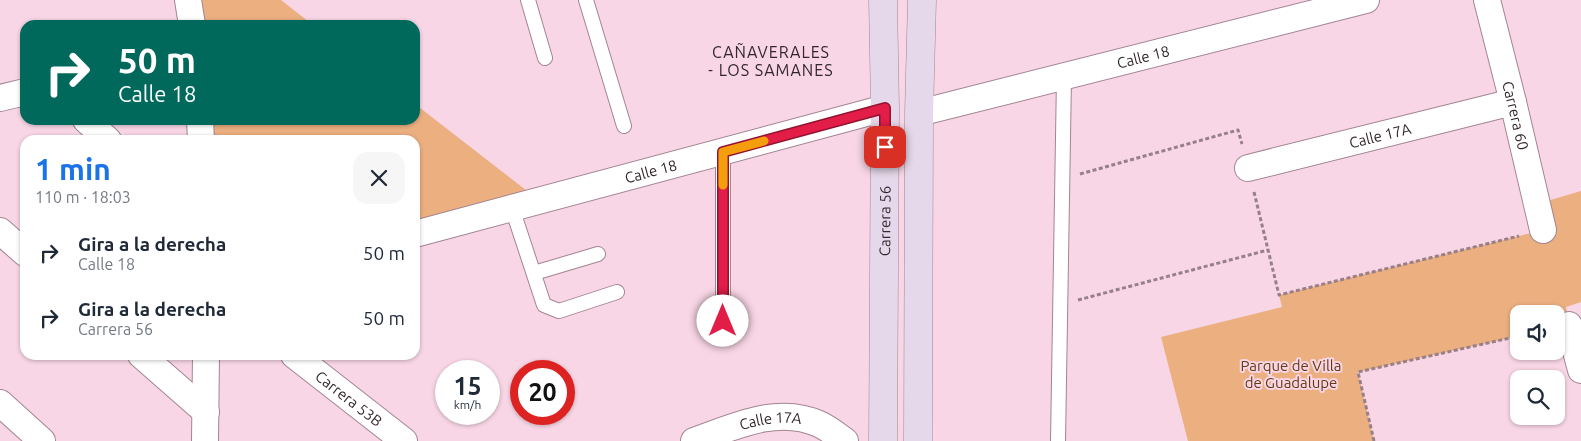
<!DOCTYPE html>
<html lang="es">
<meta charset="utf-8">
<style>
:root{--surface:#fff;--page:#f6f6f7;--text:#1f2937;--muted:#747a83;--accent:#1a73e8}
body{margin:0;font-family:Ubuntu,sans-serif;background:var(--page);color:var(--text);height:100vh;display:flex;flex-direction:column;font-size:19px;white-space:nowrap}
*{box-sizing:border-box;margin:0}
p{font-size:16px;color:var(--muted)}
.icon{flex:none;width:28px;height:28px;fill:none;stroke:currentColor;stroke-width:2;stroke-linecap:round;stroke-linejoin:round}
.map{position:relative;flex:1;overflow:hidden}
.sheet{position:absolute;left:20px;top:135px;width:400px;height:225px;display:flex;flex-direction:column;background:var(--surface);border-radius:15px;box-shadow:0 1px 4px #0004}
.sheet>*{flex:none}
.guide{position:absolute;left:20px;top:20px;width:400px;height:105px;border-radius:15px;box-shadow:0 1px 4px #0004;background:#00695c;color:#fff;overflow:hidden}
.tools{position:absolute;left:1510px;top:305px;display:grid;gap:10px}
.tools a{display:grid;place-items:center;width:55px;height:55px;border-radius:10px;background:var(--surface);box-shadow:0 1px 4px #0004;font-size:25px}
.speed{position:absolute;left:435px;top:360px;display:flex;gap:10px;font-size:25px;font-weight:700;text-align:center}
.speed>*{display:grid;place-content:center;width:65px;height:65px;border-radius:50%;background:var(--surface);box-shadow:0 1px 4px #0004;line-height:1}
.speed small{font-size:12px;font-weight:400}
.speed .limit{border:8px solid #d22;background:#fff;color:#111}
.pin{position:absolute;display:grid;place-items:center;width:42px;height:42px;color:#fff;margin:-21px;border-radius:10px;box-shadow:0 2px 8px #0006}
.me{position:absolute;width:55px;margin:-28px;rotate:0deg;stroke-linejoin:round;filter:drop-shadow(0 0 4px #0008)}
.turn{display:flex;align-items:center;gap:18px;height:105px;padding:0 15px;font-size:22px}
.turn .icon{width:65px;height:65px;stroke-width:2.5}
.turn b{display:block;font-size:35px;line-height:42px}
.round{display:grid;place-items:center;flex:none;width:52px;height:52px;border-radius:15px;background:var(--page)}
.summary{display:flex;align-items:center;justify-content:space-between;height:85px;padding:0 15px}
h1{font-size:30px;font-weight:600;line-height:38px;color:var(--accent)}
ul{padding:0;list-style:none}
li{display:flex;align-items:center;gap:15px;height:65px;padding:0 15px}
li div{flex:1}
li b{display:block;font-size:19px}
li em{font-style:normal}
.map>svg:first-child{display:block}
</style>
<div class="map">
<svg width="1581" height="441" viewBox="0 0 1581 441">
<rect width="100%" height="100%" fill="#f8d6e5"/>
<g fill="#ebaf80">
<path d="M188,0H281L313,25H192Z"/>
<path d="M415,104L540,201L415,234V140H201L200,120H415Z"/>
<path d="M1581,191V302L1566,307L1569,325L1556,327V314H1519V336L1358,372L1374,441H1188L1161,337L1282,307L1279,295L1543,230L1537,204Z"/>
</g>
<g fill="none" stroke-linecap="round" stroke-linejoin="round">
<g stroke="#a38592" stroke-width="16">
<g id="lane">
<path d="M528,0L545,58"/>
<path d="M586,0L624,126"/>
<path d="M512,208L544,305L559,311L617,292"/>
<path d="M534,273L598,254"/>
<path d="M723,321V152"/>
<path d="M1058,441L1064,77"/>
</g>
</g>
<g stroke="#a38592" stroke-width="28">
<g id="street">
<path d="M188,0L192,25"/>
<path id="s1" d="M1487,0L1513,102L1543,230"/>
<path d="M0,98L25,92"/>
<path id="s2" d="M919,113L1366,0"/>
<path d="M86,120L108,140"/>
<path d="M200,120L201,140"/>
<path id="s3" d="M1248,168L1513,102"/>
<path d="M0,231L25,253"/>
<path id="s4" d="M415,234L885,108"/>
<path d="M1569,325L1581,370"/>
<path d="M141,355L206,412"/>
<path id="s5" d="M294,355L404,441"/>
<path d="M0,403L42,441"/>
<path d="M205,441L206,355"/>
<path id="s6" d="M694,441C733,427 778,405 819,424C828,428 837,435 845,441"/>
</g>
</g>
<g stroke="#a38592" stroke-width="29">
<g id="secondary">
<path id="s7" d="M883,441L885,108L883,0"/>
<path d="M918,441L919,113L922,0"/>
</g>
</g>
<g stroke="#97808a" stroke-width="3" stroke-dasharray="4 2.5" stroke-linecap="butt">
<path d="M1080,174L1238,130L1242,144"/>
<path d="M1254,192L1279,295L1519,236"/>
<path d="M1078,300L1268,250"/>
<path d="M1374,441L1358,372L1519,336"/>
</g>
<use href="#lane" stroke="#fff" stroke-width="14"/>
<use href="#street" stroke="#fff" stroke-width="26"/>
<use href="#secondary" stroke="#e5d8ea" stroke-width="28"/>
</g>
<g fill="none" stroke-linecap="round" stroke-linejoin="round">
<g stroke="#92132f" stroke-width="12">
<path id="route" d="M723,321V152L885,108V147"/>
</g>
<use href="#route" stroke="#e11d48" stroke-width="9"/>
<path stroke="#f59e0b" stroke-width="9" d="M723,185V152L764,141"/>
</g>
<g text-anchor="middle" dominant-baseline="central" stroke-width="4" stroke-linejoin="round" paint-order="stroke">
<g font-size="15" fill="#33272c" stroke="#f8d6e5">
<text stroke="none"><textPath href="#s2" startOffset="231">Calle 18</textPath></text>
<text stroke="none"><textPath href="#s1" startOffset="119">Carrera 60</textPath></text>
<text stroke="none"><textPath href="#s3" startOffset="136">Calle 17A</textPath></text>
<text stroke="none"><textPath href="#s4" startOffset="244">Calle 18</textPath></text>
<text stroke="none"><textPath href="#s7" startOffset="220">Carrera 56</textPath></text>
<text stroke="none"><textPath href="#s5" startOffset="70">Carrera 53B</textPath></text>
<text stroke="none"><textPath href="#s6" startOffset="80">Calle 17A</textPath></text>
</g>
<g font-size="15" fill="#653a13" stroke="#f8d6e5">
<text x="1291" y="365">Parque de Villa<tspan x="1291" dy="17">de Guadalupe</tspan></text>
</g>
<g font-size="16" letter-spacing="1" fill="#33272c" stroke="#f8d6e5">
<text x="771" y="52">CAÑAVERALES<tspan x="771" dy="18">- LOS SAMANES</tspan></text>
</g>
</g>
</svg>
<div class="tools">
<a><svg class="icon" aria-label="sound" viewBox="0 0 24 24"><path d="M4 9h4l5-4v14l-5-4H4zM17 9q2 3 0 6"/></svg></a>
<a><svg class="icon" aria-label="search" viewBox="0 0 24 24"><circle cx="10" cy="10" r="6"/><path d="M15 15l6 6"/></svg></a>
</div>
<div class="speed"><div>15<small>km/h</small></div><div class="limit">20</div></div>
<div class="pin" style="left:885px;top:147px;background:#d93025"><svg class="icon" aria-label="arrive" viewBox="0 0 24 24"><path d="M6 21V4h12l-3 4 3 4H6"/></svg></div>
<svg class="me" style="left:723px;top:321px" viewBox="-20 -20 40 40"><circle r="19" fill="#fff"/><path d="M0-13L10 11 0 6-10 11z" fill="#e11d48"/></svg>
<div class="guide">
<div class="turn"><svg class="icon" aria-label="right" viewBox="0 0 24 24"><path d="M7 20v-9h11M14 6l5 5-5 5"/></svg><div><b>50 m</b>Calle 18</div></div>
</div>
<section class="sheet">
<div class="summary"><div><h1>1 min</h1><p>110 m · 18:03</p></div><a class="round"><svg class="icon" aria-label="close" viewBox="0 0 24 24"><path d="M6 6l12 12M18 6L6 18"/></svg></a></div>
<ul>
<li><svg class="icon" aria-label="right" viewBox="0 0 24 24"><path d="M7 20v-9h11M14 6l5 5-5 5"/></svg><div><b>Gira a la derecha</b><p>Calle 18</p></div><em>50 m</em></li>
<li><svg class="icon" aria-label="right" viewBox="0 0 24 24"><path d="M7 20v-9h11M14 6l5 5-5 5"/></svg><div><b>Gira a la derecha</b><p>Carrera 56</p></div><em>50 m</em></li>
</ul>
</section>
</div>
